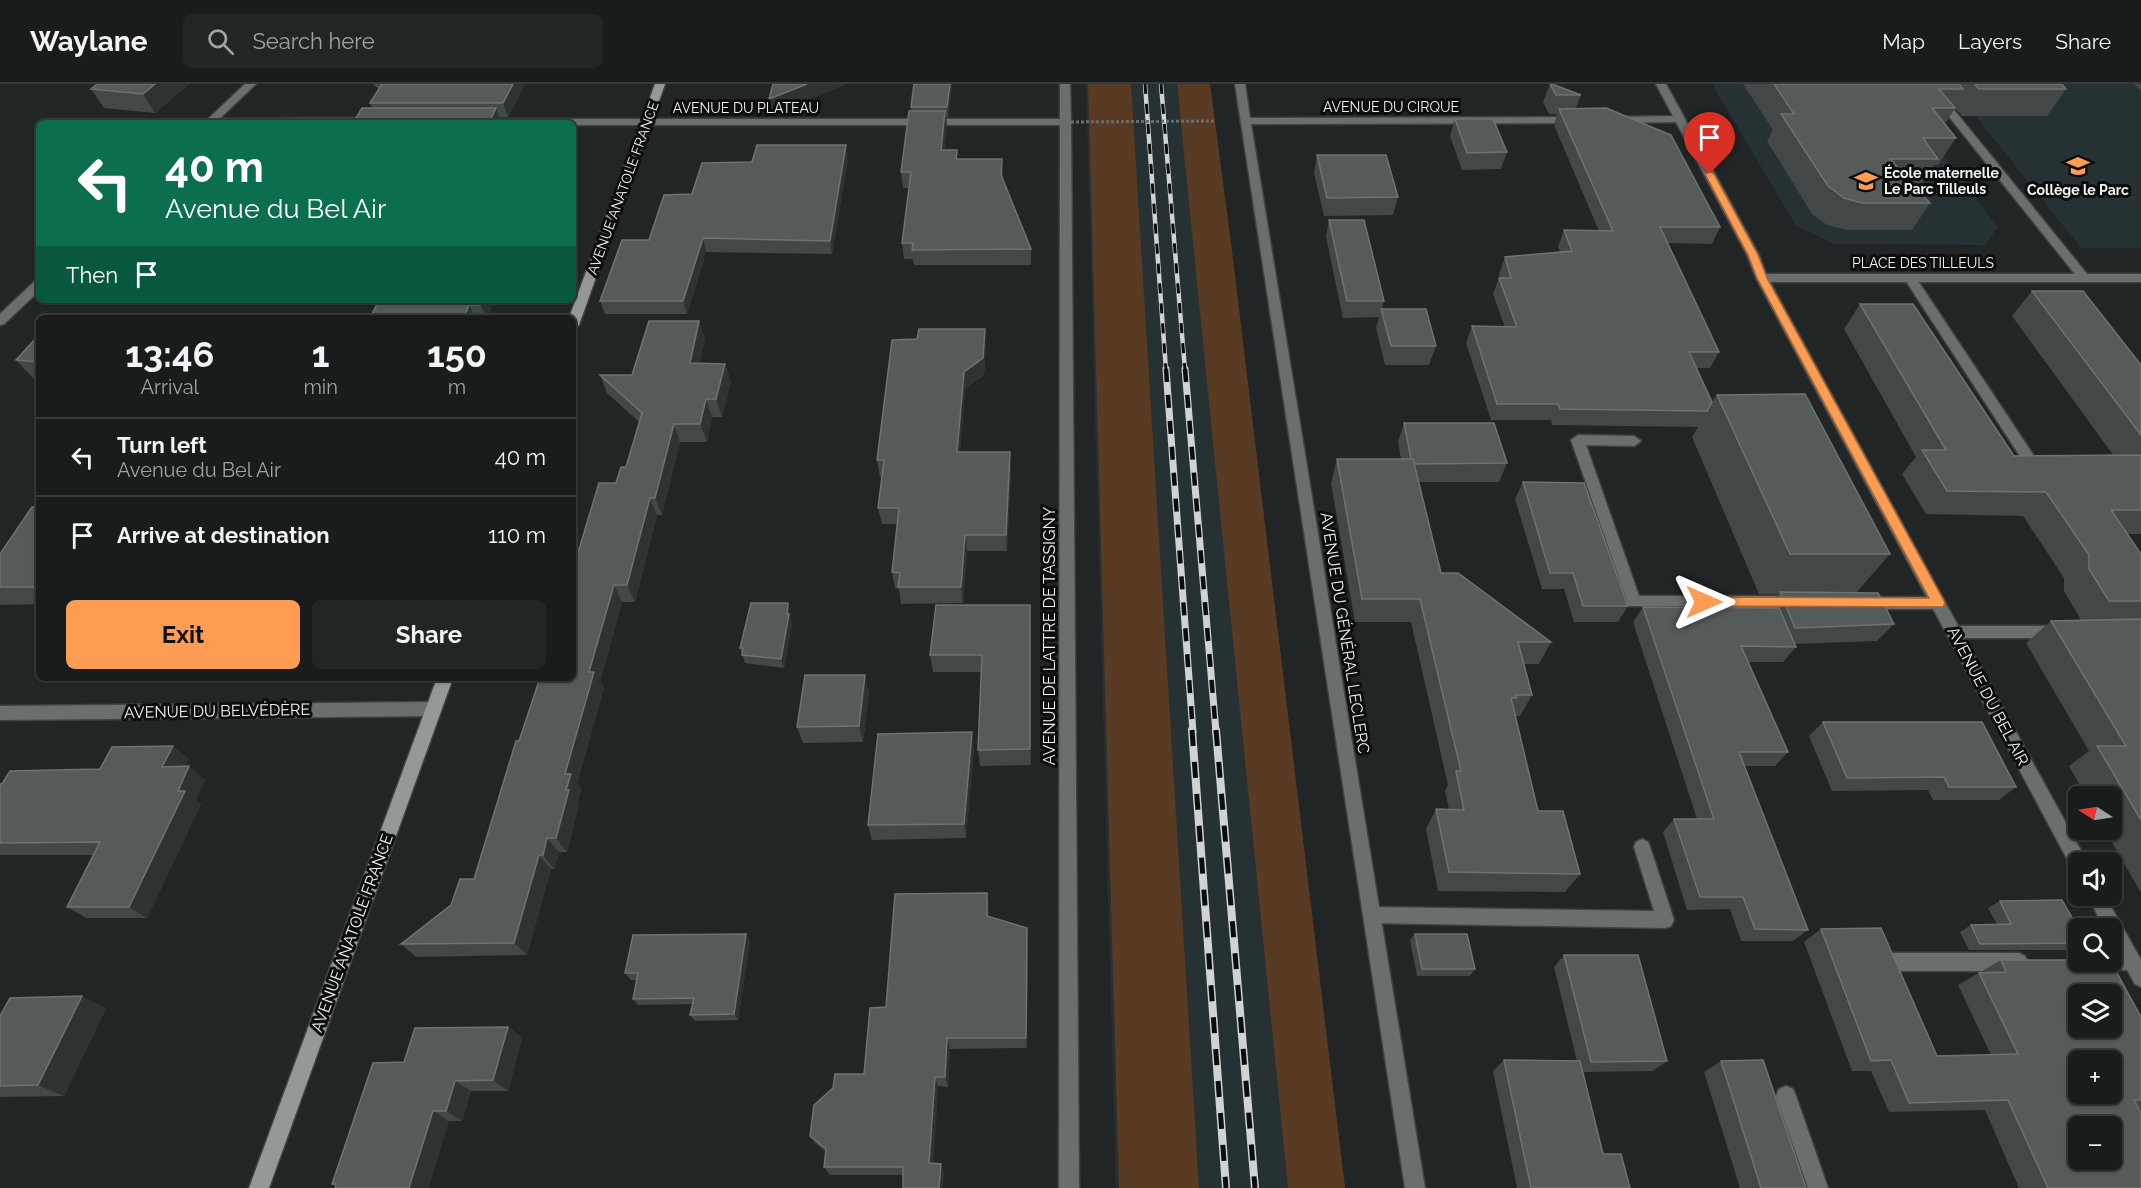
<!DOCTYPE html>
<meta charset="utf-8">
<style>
:root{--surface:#191c1c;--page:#222525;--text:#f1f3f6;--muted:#9fa1a3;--line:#373a3b;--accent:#fc9d53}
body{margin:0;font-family:Raleway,sans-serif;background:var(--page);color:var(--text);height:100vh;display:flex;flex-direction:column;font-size:22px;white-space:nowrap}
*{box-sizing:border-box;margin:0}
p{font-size:20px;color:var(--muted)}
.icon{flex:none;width:33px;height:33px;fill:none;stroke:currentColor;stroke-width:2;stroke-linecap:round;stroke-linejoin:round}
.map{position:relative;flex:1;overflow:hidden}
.panel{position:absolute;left:36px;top:231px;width:540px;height:366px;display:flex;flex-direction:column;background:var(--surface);border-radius:9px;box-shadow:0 2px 4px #0004,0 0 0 2px var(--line)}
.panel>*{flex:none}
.hud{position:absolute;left:36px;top:36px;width:540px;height:183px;border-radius:9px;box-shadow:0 2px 4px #0004,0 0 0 2px var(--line);background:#0b6e4f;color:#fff;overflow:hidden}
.needle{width:39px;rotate:282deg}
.buttons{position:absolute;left:2068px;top:702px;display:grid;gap:12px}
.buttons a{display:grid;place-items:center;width:54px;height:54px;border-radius:9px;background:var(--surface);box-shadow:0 2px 4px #0004,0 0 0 2px var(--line);font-size:30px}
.pin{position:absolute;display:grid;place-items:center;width:51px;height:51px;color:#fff;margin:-62px -26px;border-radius:50% 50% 50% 0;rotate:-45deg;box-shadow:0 0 6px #0007}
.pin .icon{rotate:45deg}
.me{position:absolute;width:66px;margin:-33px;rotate:90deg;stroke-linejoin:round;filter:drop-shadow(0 0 4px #0008)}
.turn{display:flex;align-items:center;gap:21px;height:126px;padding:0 30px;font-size:27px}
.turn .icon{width:78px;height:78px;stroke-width:2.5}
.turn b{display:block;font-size:42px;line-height:51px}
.then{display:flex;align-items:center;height:57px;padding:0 30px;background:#0003;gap:12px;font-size:22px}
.eta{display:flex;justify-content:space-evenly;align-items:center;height:102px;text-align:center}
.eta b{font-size:36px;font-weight:700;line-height:42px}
.primary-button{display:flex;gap:12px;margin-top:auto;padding:12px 30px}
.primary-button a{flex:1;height:69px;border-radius:9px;background:var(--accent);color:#111;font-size:24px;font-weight:700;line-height:69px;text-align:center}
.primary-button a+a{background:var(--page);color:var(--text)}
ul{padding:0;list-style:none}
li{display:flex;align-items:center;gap:18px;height:78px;padding:0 30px;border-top:2px solid var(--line)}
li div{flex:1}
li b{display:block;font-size:22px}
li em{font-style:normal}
header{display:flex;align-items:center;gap:36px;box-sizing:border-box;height:84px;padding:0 30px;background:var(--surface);border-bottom:2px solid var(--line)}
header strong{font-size:28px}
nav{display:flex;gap:33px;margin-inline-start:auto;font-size:21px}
.search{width:420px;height:54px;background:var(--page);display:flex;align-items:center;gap:15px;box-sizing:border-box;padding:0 21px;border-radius:9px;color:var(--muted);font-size:22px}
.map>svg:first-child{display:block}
</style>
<header>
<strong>Waylane</strong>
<div class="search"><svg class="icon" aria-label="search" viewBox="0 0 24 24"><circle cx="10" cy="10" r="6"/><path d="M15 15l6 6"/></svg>Search here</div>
<nav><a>Map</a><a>Layers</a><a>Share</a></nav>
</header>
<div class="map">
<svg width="2141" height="1104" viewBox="0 0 2141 1104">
<rect width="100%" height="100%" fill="#212526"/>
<g fill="#253133">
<path d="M1086,0H1210L1232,167L1345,1104H1116Z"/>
<path d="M1712,0H1890L1998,143L1985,161L1835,160L1796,142Z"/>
<path d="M1950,0H2141V164H2081Z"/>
</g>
<g fill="#593a22">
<path d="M1088,0H1131L1199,1104H1119Z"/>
<path d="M1177,0H1210L1232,167L1345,1104H1288Z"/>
</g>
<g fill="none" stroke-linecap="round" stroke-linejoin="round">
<g stroke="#3e4243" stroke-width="3">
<g id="lane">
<path d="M1910,190L1914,191L2038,378L2047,380L2049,383L2047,386H2029L1904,194Z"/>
<path d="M1578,351L1634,352L1641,357L1634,362L1586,361L1639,512H1791L1796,514L1798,518L1796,522H1629L1571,356Z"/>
<path d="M1863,513H1938L1943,515L1945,519L1943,523L1938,525H1863L1858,523L1856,519L1858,515Z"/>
<path d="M1954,542H2059L2064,544L2066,548L2064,552L2059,554H1954L1949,552L1947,548L1949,544Z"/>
<path d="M1642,755L1648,758L1650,763L1674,836L1671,842L1665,844L1372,839L1366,837L1363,831L1366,825L1372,823L1654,827L1634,763L1636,758Z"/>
<path d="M2112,868H2132L2138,871L2141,877L2138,883C2128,887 2116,887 2106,883L2103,878H2112Z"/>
<path d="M1890,869H2019L2025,872L2028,878L2025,884L2019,887H1890L1884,884L1881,878L1884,872Z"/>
<path d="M1786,1002L1793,1005L1796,1012L1828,1104H1808L1776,1012L1779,1005Z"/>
</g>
</g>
<g stroke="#3e4243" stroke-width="3">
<g id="street">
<path d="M245,0H256L219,35L375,34L380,37L379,39H204Z"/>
<path d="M1060,0H1070L1071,38L1079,1104H1059L1060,41H573V39L478,38L483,35H1060Z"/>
<path d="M1235,0H1245L1250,34L1575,33L1580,36L1575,39L1251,40L1425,1104H1405Z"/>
<path d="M1656,0H1666L1759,171L1766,190H2075L1923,0H1933L2087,190H2141V198H1770L2085,774L2087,778H2079V788L2073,786L1756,194L1747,171L1676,38L1614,39L1609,36L1614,33L1673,32Z"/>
<path d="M39,196V207L4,240L0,241V230L35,197Z"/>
<path d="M433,618L439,620L441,625L439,630L433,632L0,636V622Z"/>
<path d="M2088,812H2105L2141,876V903L2135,900L2112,859V844H2104Z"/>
</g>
</g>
<g stroke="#3e4243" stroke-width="3">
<g id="secondary">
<path d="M655,0H665L579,241L573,245V234H569Z"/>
<path d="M437,594H453L269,1104H249Z"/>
</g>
</g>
<use href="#lane" fill="#6b6e6e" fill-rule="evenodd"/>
<use href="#street" fill="#6b6e6e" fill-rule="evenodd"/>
<use href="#secondary" fill="#949898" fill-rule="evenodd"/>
<g stroke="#d0d3d4" stroke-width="4.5">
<g id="rail-far2">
<path d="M1145,0L1166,286"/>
<path d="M1161,0L1185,286"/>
</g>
</g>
<g stroke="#d0d3d4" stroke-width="7">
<g id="rail-far1">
<path d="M1166,285L1193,648"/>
<path d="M1185,285L1216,648"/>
</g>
</g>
<g stroke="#d0d3d4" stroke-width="8">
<g id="rail">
<path d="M1192,646L1226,1104"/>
<path d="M1216,646L1255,1104"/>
</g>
</g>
<use href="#rail-far2" stroke="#0c0e0e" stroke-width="3" stroke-dasharray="10" stroke-linecap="butt"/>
<use href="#rail-far1" stroke="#0c0e0e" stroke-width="4.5" stroke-dasharray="13" stroke-linecap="butt"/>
<use href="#rail" stroke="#0c0e0e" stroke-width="5" stroke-dasharray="16" stroke-linecap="butt"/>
<path stroke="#686c6d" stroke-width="3" stroke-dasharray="3 2" stroke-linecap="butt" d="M1066,38L1216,37"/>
</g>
<g fill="#424748">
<path d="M189,0L155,29L104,24L91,5Z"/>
<path d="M372,0H525L508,33H500L502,39H353L372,24L370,19L379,5Z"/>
<path d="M914,0H952L948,33H946L947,43L944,66L958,75H1002L1003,95L1031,165V181H914L913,175H904L902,159L909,104H903L901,88L911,27V23Z"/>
<path d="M1550,0H1552L1581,11L1576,24L1720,143L1712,160L1668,159L1719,268L1710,284H1697L1712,318L1717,311L1890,470L1856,509L1894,540L1877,557L1794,560L1796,563L1783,578H1748L1788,668L1775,682H1744L1808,846L1793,857H1741L1730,825L1687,826L1663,748L1674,735H1697L1633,538L1643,523L1767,524L1778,510H1759L1692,353L1698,343L1552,341L1551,336H1491L1466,259L1472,242L1505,243L1493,210L1499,194H1500L1499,190L1505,173L1560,168L1558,163L1564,146L1599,147L1554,41L1557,30H1549L1543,18Z"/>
<path d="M1743,0H2062L2066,5L2047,32H1962L1953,21L1955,24L1945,40L1956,54L1938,81H1934L1921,102H1914L1930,119L1912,146H1846L1827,141L1812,130L1767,57L1773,46Z"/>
<path d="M2134,0H2141V7Z"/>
<path d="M1455,35L1507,68L1501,85L1462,86L1450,52Z"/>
<path d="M1317,71L1398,113L1393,131L1324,132L1314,89Z"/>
<path d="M848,74L832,170L706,168L687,230H605L600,217L649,156L692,110L752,78Z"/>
<path d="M1329,136L1384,217L1382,225L1436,262L1429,281H1385L1376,244L1379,233L1343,234L1326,153Z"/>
<path d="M2032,207L2141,281V450H2127L2141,470V809L2105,746H2112V712H2086L2069,682L2089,667L2026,559L2051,537L2081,536L2064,507V494L2023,432L1926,430L1902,390L1916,373L1844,245L1860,220L2014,372H2114L2012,232Z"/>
<path d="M379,216H495L487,234H370Z"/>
<path d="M699,237L705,255L699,280H725L731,298L722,333H712L707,358H680L662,431H657L635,518H622L600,598L604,604L577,699L581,705L578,718L579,720L567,768H559L554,785H551L527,871L416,873L401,860L451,821L474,795L519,657L616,399L626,383L639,338L607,309L600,291H632Z"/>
<path d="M39,251V296L34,295L16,276Z"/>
<path d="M986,262L984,291L965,305L960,368H1010L1011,385L1007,467H967L963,519L901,520L899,505L895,504L892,488L897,440H882L878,424L882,393H880L877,376Z"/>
<path d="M1404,339L1507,379L1499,398H1418L1441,489L1551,558L1539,580H1524L1532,611L1520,632H1515L1538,727L1580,790L1565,808L1438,807L1426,745L1436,725H1449L1445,707L1448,701L1411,538H1355L1331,399L1337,375H1401L1398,358Z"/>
<path d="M1523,398L1628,522L1618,538H1574L1564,505H1542L1515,415Z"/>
<path d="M39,423V520L0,521V470Z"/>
<path d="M791,528L790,534L792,539L784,584L745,579L740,564Z"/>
<path d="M1031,539V681L980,682L978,666L981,588H933L930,571Z"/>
<path d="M869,608L863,658L803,659L797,643Z"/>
<path d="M1823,638L2016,703L1999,716H1933L1928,706L1832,707L1809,652Z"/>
<path d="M173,662L189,675L185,682L205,696L196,716L201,720L147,834H86L67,823L93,771H0V700L100,685Z"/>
<path d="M974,664L966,754L872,756L868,741Z"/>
<path d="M987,809L989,822V833L1027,844L1028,857L1027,964L950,965L948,1003L938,1002L933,1079L944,1088L903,1091H830L824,1083L826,1068L816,1060L810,1052L864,990L886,923Z"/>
<path d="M2000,817L2079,859V863L2074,866H1969L1960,848L1971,841L1997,840L1988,824Z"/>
<path d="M1821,845L1937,972L1991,971L1958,901L2001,876L2141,933V1026H2139L2141,1104H2019L1985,1026L1889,1028L1871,987H1852L1804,858Z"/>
<path d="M746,850L750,857L738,936L695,937L690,931L693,920L638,921L633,915L637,896H631L625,889Z"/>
<path d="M1415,850L1475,885L1470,892H1417L1410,856Z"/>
<path d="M1564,871L1667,977L1653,987L1583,988L1603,1070L1630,1104H1517L1493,987L1504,976L1577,977L1554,883Z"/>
<path d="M106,924L64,1012L0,1013V932Z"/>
<path d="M508,943L522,954L508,1007H471L462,1037H449L336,1102L332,1100L404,978Z"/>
<path d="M1721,977L1806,1104H1740L1704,988Z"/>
</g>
<g fill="#2d3233">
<path d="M155,0H189L155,29L143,10Z"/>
<path d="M513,0H525L508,33L503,19Z"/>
<path d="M807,0H847L772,31L769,15Z"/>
<path d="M950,0H952L948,33L947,23Z"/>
<path d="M496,24L502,39H489Z"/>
<path d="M945,27L947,43L942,81L941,66Z"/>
<path d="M846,61L848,74L832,170L830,157Z"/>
<path d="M703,154L706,168L687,230L683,217Z"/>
<path d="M482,216H495L487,234L480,221Z"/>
<path d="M469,221L476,234H464Z"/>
<path d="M699,237L705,255L696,298L690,279Z"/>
<path d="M985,245L986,262L984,291L965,305L959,385L957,368L964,288Z"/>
<path d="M725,280L731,298L722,333L716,315Z"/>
<path d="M706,315L712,333L707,358L700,340Z"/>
<path d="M674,340L680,358L662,431L655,414Z"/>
<path d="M1010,368L1011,385L1007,467L1006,451Z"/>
<path d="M650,414L657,431L635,518L627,501Z"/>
<path d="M965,451L967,467L963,519L961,503Z"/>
<path d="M614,501L622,518L600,598L604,604L577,699L581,705L578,718L579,720L567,768L556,754L566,706L565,690L589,588Z"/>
<path d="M788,519L791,528L790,534L792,539L784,584L781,575Z"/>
<path d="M1030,521L1031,539V681L1030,665Z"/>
<path d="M865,591L869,608L863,658L859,642Z"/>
<path d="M972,648L974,664L966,754L964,740Z"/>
<path d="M173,662L189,675L179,696L162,683Z"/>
<path d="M189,682L205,696L196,716L201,720L147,834L129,823Z"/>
<path d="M547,754L559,768L554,785L543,771Z"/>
<path d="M539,771L551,785L527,871L514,859Z"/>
<path d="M987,809L989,822V845L987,832Z"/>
<path d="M1027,844L1028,857L1027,964L1026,954Z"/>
<path d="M746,850L750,857L738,936L734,930Z"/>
<path d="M82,912L106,924L64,1012L38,1001Z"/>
<path d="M508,943L522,954L508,1007L493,996Z"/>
<path d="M947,954L950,965L948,1003L945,993Z"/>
<path d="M935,993L938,1002L933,1087L929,1079Z"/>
<path d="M455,997L471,1007L462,1037L446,1027Z"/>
<path d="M433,1027L449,1037L429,1104H409Z"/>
<path d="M941,1080L944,1088L943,1104H939Z"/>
</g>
<g fill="#555a5b" stroke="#6d7273" stroke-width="1.5" fill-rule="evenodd">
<path d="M97,0H155L143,10L91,5Z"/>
<path d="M382,0H513L503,19H370Z"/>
<path d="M773,0H807L769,15Z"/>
<path d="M914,0H950L947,23H911Z"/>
<path d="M1550,0H1552L1581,11H1556Z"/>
<path d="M1774,0H1959L1963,5H1939L1955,24H1932L1956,54H1923L1938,75H1890L1930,119H1862L1844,114L1828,102L1781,30H1794Z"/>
<path d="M1975,0H2062L2066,5H1979Z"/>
<path d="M362,24H496L489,39H353Z"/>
<path d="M1606,24L1671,51L1720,143H1660L1719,268H1689L1712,318L1707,327L1560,325L1558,320H1497L1472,242L1517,243L1499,194H1511L1505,173L1572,167L1564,146L1613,147L1559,25Z"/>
<path d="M909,27H945L941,66H957L956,75H1002L1001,91L1031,165L912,166L913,159H902L911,88H901Z"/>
<path d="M1455,35H1493L1507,68L1467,69Z"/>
<path d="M757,61H846L830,157L703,154L683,217H600L622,156H649L664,111L692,110L702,79L752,78Z"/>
<path d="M1317,71H1386L1398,113L1327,114Z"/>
<path d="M1329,136H1364L1384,217H1347Z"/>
<path d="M2032,207H2083L2141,281V351Z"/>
<path d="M379,216H482L480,221H469L464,234H370Z"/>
<path d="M1860,220H1913L2014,372L2141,371V426H2111L2141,470V517H2109L2089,485V471L2046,408L1947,407L1922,366H1946Z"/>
<path d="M1381,225H1426L1436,262H1391Z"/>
<path d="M649,237H699L690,279L725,280L716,315H706L700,340H674L655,414H650L627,501H614L589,588H594L565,690H571L566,706H569L556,754H547L543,771H539L514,859L401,860L451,821L460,795H474L516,657H519L540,594H573V485L599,399H616L621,383H626L642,329L600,291H632Z"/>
<path d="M919,245H985L983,274L964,288L957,368H1010L1006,451H965L961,503H898L900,489L892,488L899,424H878L884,376H877L892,256L917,255Z"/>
<path d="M39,251V278L16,276Z"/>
<path d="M1805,310L1890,470H1790L1717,311Z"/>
<path d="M1404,339H1494L1507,379L1414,380L1413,375H1411Z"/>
<path d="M1337,375H1413L1441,489H1458L1551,558H1518L1532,611H1516L1517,614H1511L1538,727H1563L1580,790L1449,788L1436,725L1464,726L1456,687H1461L1420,515H1362Z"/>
<path d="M1523,398L1584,399L1628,522H1583L1573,489H1550Z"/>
<path d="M32,423H39V503H0V470Z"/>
<path d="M1780,508L1878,509L1894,540L1795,544Z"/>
<path d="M751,519H788L787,530H789L781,575L742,571L743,564H740Z"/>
<path d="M936,521H1030V665L978,666L982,571H930Z"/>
<path d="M1643,523L1779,524L1796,563L1741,562L1788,668H1739L1808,846L1755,845L1743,813H1700L1674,735H1714Z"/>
<path d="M2141,535V736L2097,662H2126L2051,537Z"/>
<path d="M805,591H865L859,642L797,643Z"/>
<path d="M1823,638H1982L2016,703H1949L1944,693L1847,694Z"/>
<path d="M972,648L964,740L868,741L878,650Z"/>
<path d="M173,662L162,683L189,682L178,707H185L129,823H67L100,758L0,759V700H2L10,687L100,685L112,663Z"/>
<path d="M987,809V832L1027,844L1026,954H947L945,993H935L929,1079L941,1080L939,1104H903V1083H824L826,1065L810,1052L814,1021L833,1004L835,990H864L870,924L886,923L895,810Z"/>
<path d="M2062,816L2079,846V859L1980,860L1971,841L2011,840L2000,817Z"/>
<path d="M1881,844L1937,972L2018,970L1979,889L2006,888L2001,876H2079V878H2111L2141,933V1016H2134L2141,1029V1104H2048L2008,1016L1909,1019L1891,976L1871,977L1821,845ZM2079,910H2112V944H2079ZM2079,976H2112V1010H2079ZM2079,1042H2112V1076H2079Z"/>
<path d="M746,850L734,930L690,931L694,914L633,915L638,889H625L633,851Z"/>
<path d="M1415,850H1467L1475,885H1422Z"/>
<path d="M1564,871H1638L1667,977L1591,978Z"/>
<path d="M82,912L38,1001L0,1002V932L10,914Z"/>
<path d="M508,943L493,996L455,997L446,1027H433L409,1104H335L336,1100H332L373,979L404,978L415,944Z"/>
<path d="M1504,976L1580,977L1603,1070H1621L1630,1104H1531Z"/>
<path d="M1763,976L1806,1104H1761L1721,977Z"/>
</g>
<path fill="#fc9d53" stroke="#a46636" stroke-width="1.5" d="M1710,87L1714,90L1758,171L1767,194L1943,515L1945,519L1943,523L1699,522L1697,518L1704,513L1929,514L1757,194L1748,171L1705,90Z"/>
<defs>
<g id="school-bare" transform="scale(1.8)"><path d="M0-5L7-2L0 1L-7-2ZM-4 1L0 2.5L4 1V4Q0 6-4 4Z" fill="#fc9d53" stroke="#0c0e0e" stroke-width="2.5" paint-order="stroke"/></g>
</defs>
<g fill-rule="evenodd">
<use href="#school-bare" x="2078" y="82"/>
<use href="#school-bare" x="1866" y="97"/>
</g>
<g text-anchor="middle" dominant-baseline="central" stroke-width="6" stroke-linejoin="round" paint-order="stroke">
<g font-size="14" fill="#f1f4f5" stroke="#0c0e0e">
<text x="1391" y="23">AVENUE DU CIRQUE</text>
<text x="746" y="24">AVENUE DU PLATEAU</text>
<text transform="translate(623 104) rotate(-70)">AVENUE ANATOLE FRANCE</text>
<text x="1923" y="179">PLACE DES TILLEULS</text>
</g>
<g font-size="14" font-weight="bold" fill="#f1f4f5" stroke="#0c0e0e" text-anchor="start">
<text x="1884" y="89">École maternelle<tspan x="1884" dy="16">Le Parc Tilleuls</tspan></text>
<text x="2078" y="106" text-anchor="middle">Collège le Parc</text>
</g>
<g font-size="16" fill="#f1f4f5" stroke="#0c0e0e">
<text transform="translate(1345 549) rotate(81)">AVENUE DU GÉNÉRAL LECLERC</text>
<text transform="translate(1049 552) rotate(-90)">AVENUE DE LATTRE DE TASSIGNY</text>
<text transform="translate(1988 612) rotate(62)">AVENUE DU BEL AIR</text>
<text transform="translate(217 627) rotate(-1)">AVENUE DU BELVÉDÈRE</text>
<text transform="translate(352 849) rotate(-70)">AVENUE ANATOLE FRANCE</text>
</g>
</g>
</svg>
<div class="buttons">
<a><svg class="needle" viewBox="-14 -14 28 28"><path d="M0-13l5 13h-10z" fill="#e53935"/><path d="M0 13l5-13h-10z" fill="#9fa1a3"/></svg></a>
<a><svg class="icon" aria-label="sound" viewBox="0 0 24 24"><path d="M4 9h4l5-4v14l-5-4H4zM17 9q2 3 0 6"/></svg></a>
<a><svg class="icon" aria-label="search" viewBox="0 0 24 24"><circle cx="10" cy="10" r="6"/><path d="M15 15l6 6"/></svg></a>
<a><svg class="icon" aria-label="layers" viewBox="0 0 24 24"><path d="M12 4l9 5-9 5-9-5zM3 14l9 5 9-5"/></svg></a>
<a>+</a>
<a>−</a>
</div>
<div class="pin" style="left:1710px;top:90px;background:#d93025"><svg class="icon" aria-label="arrive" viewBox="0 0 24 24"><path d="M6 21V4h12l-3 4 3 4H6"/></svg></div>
<svg class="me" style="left:1704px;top:518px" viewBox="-20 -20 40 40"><path d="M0-17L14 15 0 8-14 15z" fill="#fc9d53" stroke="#fff" stroke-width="4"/></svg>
<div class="hud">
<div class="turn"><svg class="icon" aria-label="left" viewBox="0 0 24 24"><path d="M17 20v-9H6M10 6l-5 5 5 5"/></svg><div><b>40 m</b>Avenue du Bel Air</div></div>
<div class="then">Then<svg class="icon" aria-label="arrive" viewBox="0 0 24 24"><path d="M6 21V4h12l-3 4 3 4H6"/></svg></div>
</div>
<section class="panel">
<div class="eta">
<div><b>13:46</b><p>Arrival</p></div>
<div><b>1</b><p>min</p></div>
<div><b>150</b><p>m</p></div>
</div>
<ul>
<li><svg class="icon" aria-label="left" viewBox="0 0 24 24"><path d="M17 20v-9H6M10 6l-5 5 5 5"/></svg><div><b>Turn left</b><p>Avenue du Bel Air</p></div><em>40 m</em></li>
<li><svg class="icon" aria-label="arrive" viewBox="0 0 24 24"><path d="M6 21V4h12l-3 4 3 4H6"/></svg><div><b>Arrive at destination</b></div><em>110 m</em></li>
</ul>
<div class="primary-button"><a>Exit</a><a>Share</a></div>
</section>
</div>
